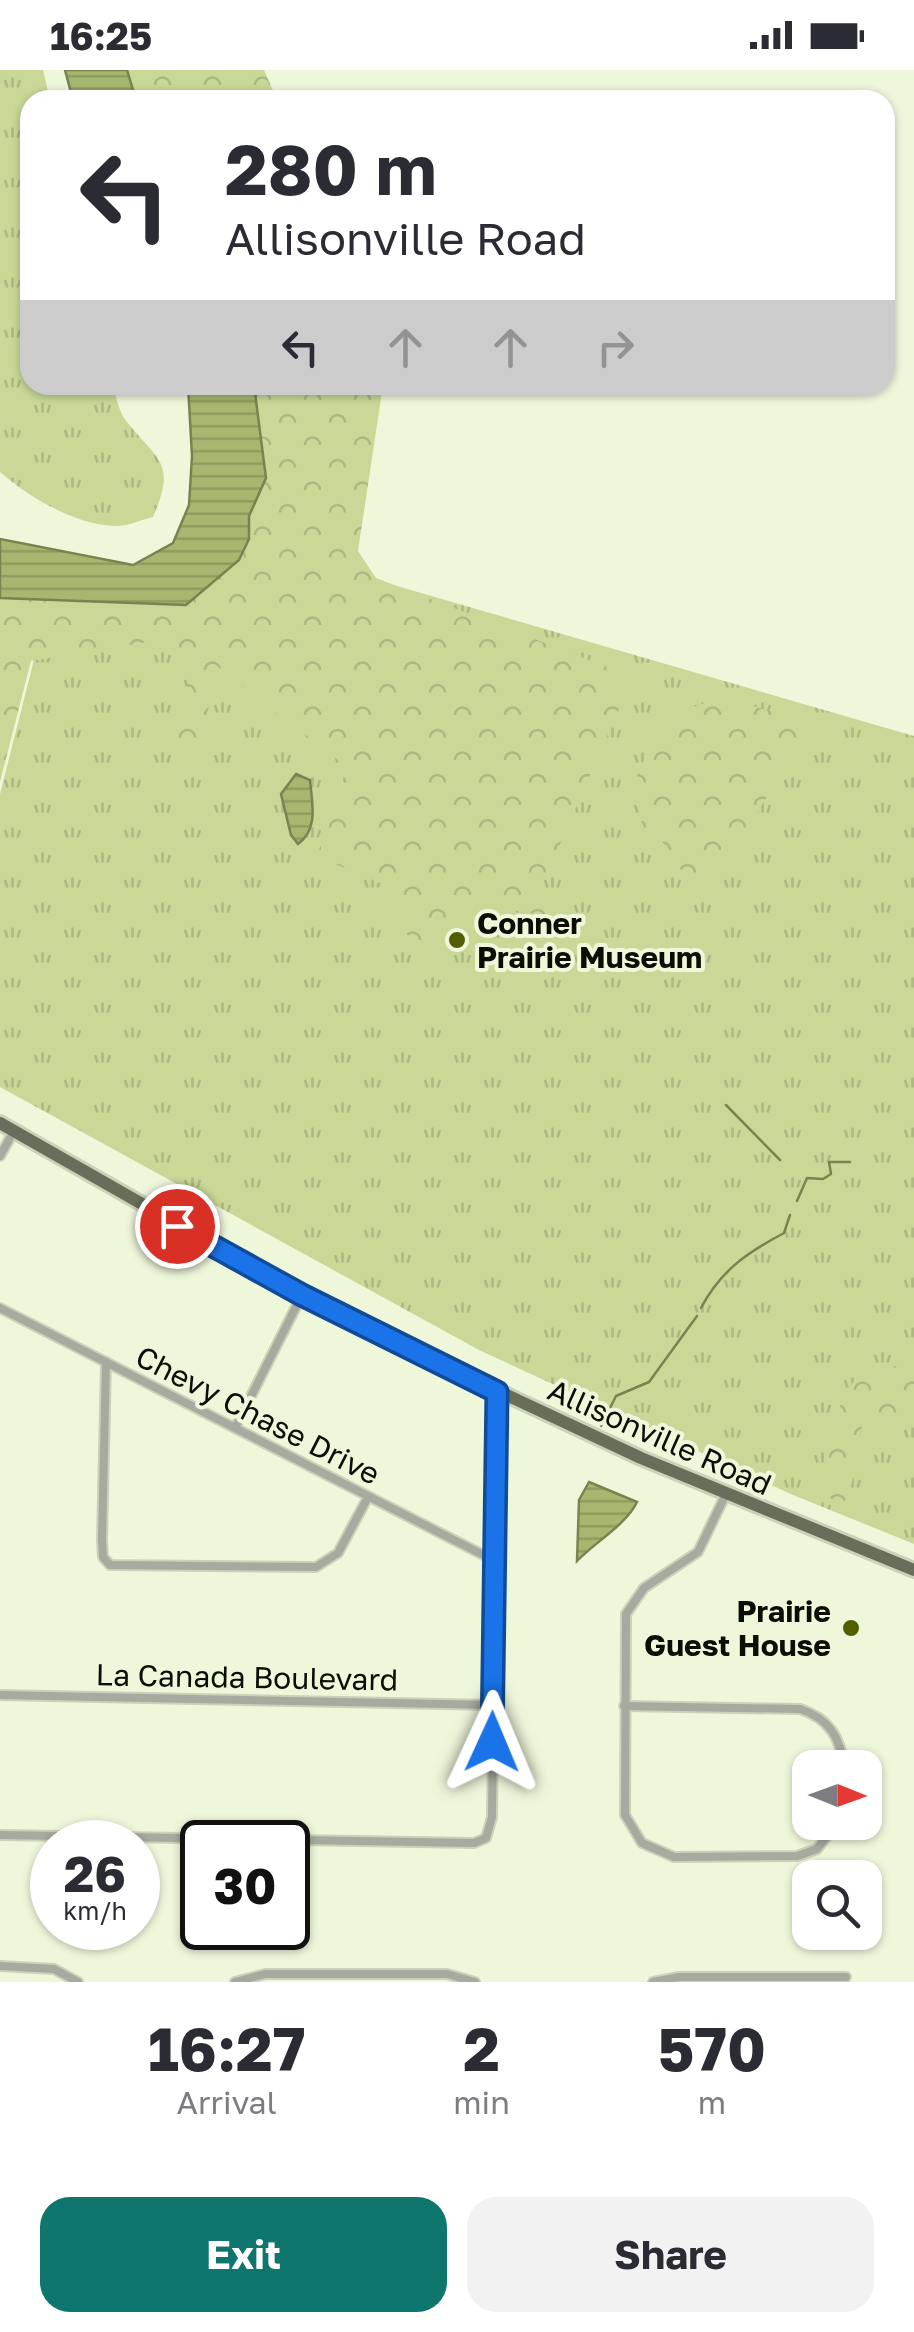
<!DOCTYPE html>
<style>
:root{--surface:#fff;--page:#f2f2f3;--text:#2b2b33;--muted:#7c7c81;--accent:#0f766e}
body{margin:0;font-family:"Golos Text",sans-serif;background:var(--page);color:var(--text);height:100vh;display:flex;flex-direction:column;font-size:38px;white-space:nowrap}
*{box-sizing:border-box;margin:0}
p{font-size:32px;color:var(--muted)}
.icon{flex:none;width:55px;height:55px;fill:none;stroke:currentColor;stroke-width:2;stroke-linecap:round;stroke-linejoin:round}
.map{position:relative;height:1912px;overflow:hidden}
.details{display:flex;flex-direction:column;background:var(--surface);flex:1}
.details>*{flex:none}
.hud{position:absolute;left:20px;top:20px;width:875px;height:305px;border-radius:30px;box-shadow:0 2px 8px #0004;background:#fff;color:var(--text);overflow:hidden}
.needle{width:65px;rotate:91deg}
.fabs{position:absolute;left:792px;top:1680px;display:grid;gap:20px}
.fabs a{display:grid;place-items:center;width:90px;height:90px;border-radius:20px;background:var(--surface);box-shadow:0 2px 8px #0004;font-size:50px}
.speed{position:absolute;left:30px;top:1750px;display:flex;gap:20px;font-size:50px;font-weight:700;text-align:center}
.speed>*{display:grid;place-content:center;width:130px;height:130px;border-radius:50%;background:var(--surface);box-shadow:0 2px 8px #0004;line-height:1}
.speed small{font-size:25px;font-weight:400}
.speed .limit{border:5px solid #111;border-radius:15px;background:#fff;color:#111}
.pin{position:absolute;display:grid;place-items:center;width:85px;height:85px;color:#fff;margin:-42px;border:5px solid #fff;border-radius:50%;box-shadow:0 2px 10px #0007}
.me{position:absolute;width:110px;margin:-55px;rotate:1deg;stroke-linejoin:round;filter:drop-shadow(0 0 8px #0008)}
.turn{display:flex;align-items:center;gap:35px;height:210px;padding:0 40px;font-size:45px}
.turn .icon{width:130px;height:130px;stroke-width:2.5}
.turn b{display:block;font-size:70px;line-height:85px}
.lanes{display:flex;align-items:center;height:95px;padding:0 40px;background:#0003;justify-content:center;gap:50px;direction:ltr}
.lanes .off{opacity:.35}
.eta{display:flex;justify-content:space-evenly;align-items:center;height:170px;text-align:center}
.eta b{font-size:60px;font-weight:700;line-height:70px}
.cta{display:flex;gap:20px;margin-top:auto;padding:20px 40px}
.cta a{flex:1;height:115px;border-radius:30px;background:var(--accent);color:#fff;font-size:40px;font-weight:700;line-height:115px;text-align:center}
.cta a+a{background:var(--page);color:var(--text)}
.status{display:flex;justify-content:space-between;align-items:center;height:70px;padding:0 50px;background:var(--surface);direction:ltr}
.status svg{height:28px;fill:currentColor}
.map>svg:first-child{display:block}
</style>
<div class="status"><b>16:25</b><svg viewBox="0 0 49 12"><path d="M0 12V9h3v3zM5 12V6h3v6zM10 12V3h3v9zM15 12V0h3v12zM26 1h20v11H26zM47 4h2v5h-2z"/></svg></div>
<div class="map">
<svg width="914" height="1912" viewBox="0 0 914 1912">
<defs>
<pattern id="grass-tufts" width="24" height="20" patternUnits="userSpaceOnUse" patternTransform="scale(2.5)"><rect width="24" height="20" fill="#c9d897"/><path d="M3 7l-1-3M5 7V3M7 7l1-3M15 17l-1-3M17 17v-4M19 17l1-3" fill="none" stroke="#abb881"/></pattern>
<pattern id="forest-crowns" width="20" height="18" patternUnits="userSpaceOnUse" patternTransform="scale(2.5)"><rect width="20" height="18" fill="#c9d897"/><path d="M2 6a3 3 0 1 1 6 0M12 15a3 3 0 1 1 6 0" fill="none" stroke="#abb881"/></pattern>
<pattern id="water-rules" width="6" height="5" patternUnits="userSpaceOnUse" patternTransform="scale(2.5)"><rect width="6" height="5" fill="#a7b76f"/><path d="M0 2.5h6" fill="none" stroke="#8f9c5f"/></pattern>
</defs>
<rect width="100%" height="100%" fill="#eff7db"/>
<g fill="url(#grass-tufts)">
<path d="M0,0H43L50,30H30V315H113C116,326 119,343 127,352C158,391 177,392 153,447C141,450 126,457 114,456C74,454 30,428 0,402Z"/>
<path d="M352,503L914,666V1474L793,1425L479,1280L0,1017V724L41,562Z"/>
</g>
<g fill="url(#forest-crowns)">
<path d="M127,0H264L277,30H136Z"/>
<path d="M254,315H383L358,481L376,508L633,607L543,813L546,846L484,835L440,875L410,870L380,813L317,786L347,697L217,596L196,702L174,697L186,670L168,665L193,597L160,570L31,591L0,712V525L249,470V446L266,408Z"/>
<path d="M721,627L812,653L717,809C683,807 674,800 661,768L644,783L626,769L645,748L629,725L661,649Z"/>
<path d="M906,1291H914V1355L896,1359L879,1343L867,1346C855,1363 857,1405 847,1430L835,1432L826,1424C818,1403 838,1317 861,1306C875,1299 891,1300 906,1291Z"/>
</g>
<g fill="url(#water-rules)" stroke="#788450" stroke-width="2.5">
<path d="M65,0H127L136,30H73Z"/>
<path d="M188,315H254L266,408L249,446V469L239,490L186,535L0,528V469L133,495L173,473L189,435L192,386Z"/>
<path d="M296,704L310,710C312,733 319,759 298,774L291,765L281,724Z"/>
<path d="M589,1412L637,1432C626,1455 595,1472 577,1491L579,1430Z"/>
</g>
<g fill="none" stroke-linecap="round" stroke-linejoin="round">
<g stroke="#788450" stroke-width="2.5">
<path d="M726,1035L780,1090"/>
<path d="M797,1131L807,1108L823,1109L831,1104L829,1092H850"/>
<path d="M701,1238C721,1200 748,1182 784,1163L790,1145"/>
<path d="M601,1356L616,1326L649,1312L697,1246"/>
</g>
<g stroke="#cbd2b9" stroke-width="12">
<g id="minor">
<path d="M0,1086L10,1068"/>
<path d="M0,1238L495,1491"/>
<path d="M106,1292L102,1470L103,1487L110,1495L316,1497L338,1483L368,1427"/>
<path d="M235,1358L302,1225"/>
<path d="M726,1424L698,1482L644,1518L626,1544L625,1745L642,1773L674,1787L797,1786L817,1779L838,1752"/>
<path d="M0,1625L493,1635"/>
<path d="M624,1636L800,1639C828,1648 842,1668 843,1698"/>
<path d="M0,1765L474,1773L486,1768L492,1747L497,1322"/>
<path d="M0,1896L54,1899L78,1912"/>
<path d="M235,1912L265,1904H447L475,1912"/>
<path d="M653,1912L679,1907H846"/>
</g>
</g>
<g stroke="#cbd2b9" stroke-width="18">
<path id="primary" d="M0,1053L302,1225L402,1276L641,1388L914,1500"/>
</g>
<use href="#minor" stroke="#a7aa9e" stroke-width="8"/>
<use href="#primary" stroke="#686e59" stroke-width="12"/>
</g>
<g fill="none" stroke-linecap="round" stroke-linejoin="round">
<g stroke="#114b97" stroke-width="25">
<path id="route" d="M177,1156L302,1225L497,1322L492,1672"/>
</g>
<use href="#route" stroke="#1a73e8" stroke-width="18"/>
</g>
<g fill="#505e00" stroke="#eff7db" stroke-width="4">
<circle cx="457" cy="870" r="10"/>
<circle cx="851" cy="1558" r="10"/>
</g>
<g text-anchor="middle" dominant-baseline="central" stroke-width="8" stroke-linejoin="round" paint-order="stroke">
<g font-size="30" font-weight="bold" fill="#0c0e06" stroke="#eff7db" text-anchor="start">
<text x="477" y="853">Conner<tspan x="477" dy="34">Prairie Museum</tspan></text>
<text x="831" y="1541" text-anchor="end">Prairie<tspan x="831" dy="34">Guest House</tspan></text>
</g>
<g font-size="30" fill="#0c0e06" stroke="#eff7db">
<text transform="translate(258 1345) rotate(27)">Chevy Chase Drive</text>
<text transform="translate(660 1367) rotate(24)">Allisonville Road</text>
<text transform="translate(247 1607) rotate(1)">La Canada Boulevard</text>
</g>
</g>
</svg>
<div class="fabs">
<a><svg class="needle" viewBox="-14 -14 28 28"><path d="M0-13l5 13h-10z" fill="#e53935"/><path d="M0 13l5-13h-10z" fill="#7c7c81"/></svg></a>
<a><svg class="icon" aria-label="search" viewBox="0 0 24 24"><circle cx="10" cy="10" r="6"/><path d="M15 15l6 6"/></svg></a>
</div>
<div class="speed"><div>26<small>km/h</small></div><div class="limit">30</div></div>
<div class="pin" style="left:177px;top:1156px;background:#d93025"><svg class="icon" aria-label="arrive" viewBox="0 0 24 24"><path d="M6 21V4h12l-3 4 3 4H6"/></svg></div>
<svg class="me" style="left:492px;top:1672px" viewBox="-20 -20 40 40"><path d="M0-17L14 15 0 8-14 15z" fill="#1a73e8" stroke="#fff" stroke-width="4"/></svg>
<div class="hud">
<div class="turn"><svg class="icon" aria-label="left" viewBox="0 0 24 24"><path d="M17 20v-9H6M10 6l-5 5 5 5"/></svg><div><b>280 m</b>Allisonville Road</div></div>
<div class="lanes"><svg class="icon" aria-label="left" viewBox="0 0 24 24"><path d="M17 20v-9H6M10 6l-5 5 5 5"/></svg><svg class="icon off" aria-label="ahead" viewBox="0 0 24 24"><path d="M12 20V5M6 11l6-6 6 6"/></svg><svg class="icon off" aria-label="ahead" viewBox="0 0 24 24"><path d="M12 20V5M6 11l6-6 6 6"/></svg><svg class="icon off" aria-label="right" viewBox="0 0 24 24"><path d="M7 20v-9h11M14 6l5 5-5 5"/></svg></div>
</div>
</div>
<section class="details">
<div class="eta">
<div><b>16:27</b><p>Arrival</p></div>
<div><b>2</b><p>min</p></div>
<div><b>570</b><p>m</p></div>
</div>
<div class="cta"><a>Exit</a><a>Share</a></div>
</section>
